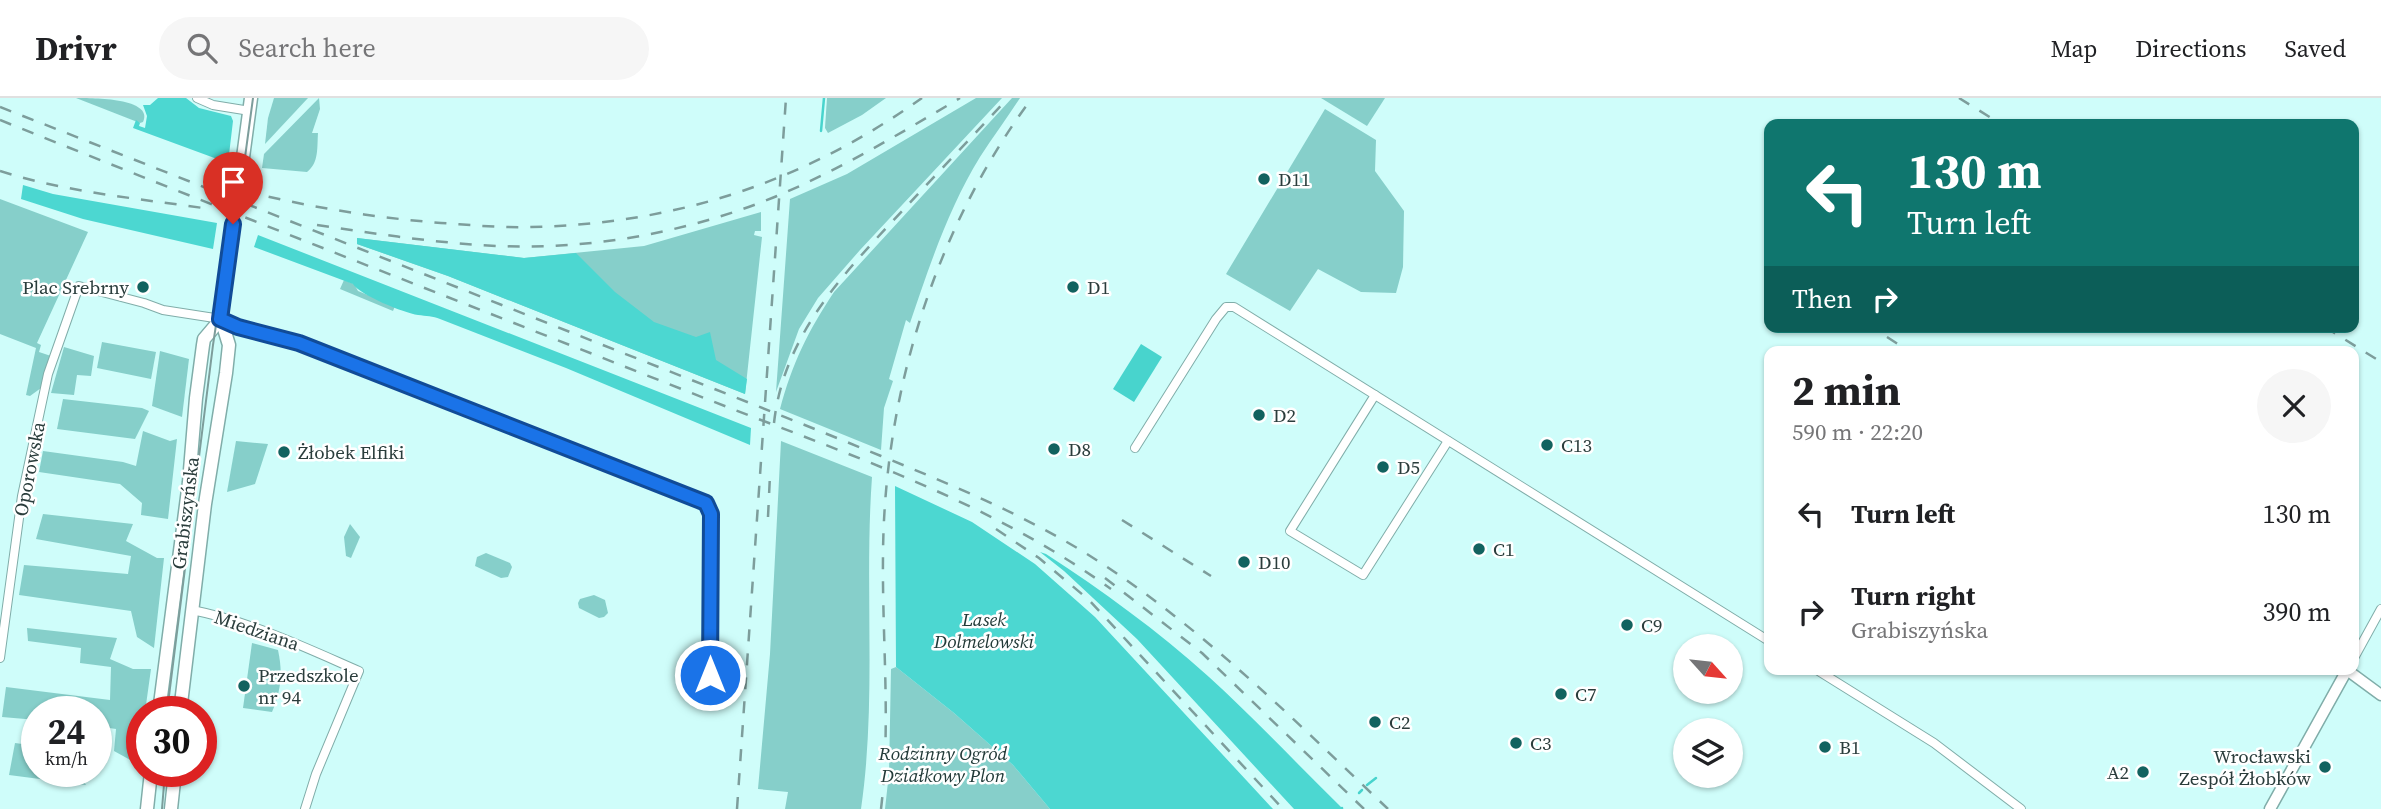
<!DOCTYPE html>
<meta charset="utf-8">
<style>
:root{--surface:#fff;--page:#f6f6f6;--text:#202124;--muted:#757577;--line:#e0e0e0}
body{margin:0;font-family:"Source Serif 4",serif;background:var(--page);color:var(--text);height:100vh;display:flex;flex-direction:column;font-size:26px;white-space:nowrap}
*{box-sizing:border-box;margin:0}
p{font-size:23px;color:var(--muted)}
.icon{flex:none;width:38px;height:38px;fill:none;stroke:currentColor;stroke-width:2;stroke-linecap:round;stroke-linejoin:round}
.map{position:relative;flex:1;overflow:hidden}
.side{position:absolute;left:1764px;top:248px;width:595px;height:329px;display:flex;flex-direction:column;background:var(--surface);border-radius:14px;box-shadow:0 2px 5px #0004}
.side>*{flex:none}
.banner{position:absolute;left:1764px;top:21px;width:595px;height:214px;border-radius:14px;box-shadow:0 2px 5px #0004;background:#0f766e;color:#fff;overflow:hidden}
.needle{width:46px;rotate:117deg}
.buttons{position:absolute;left:1673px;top:536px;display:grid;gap:14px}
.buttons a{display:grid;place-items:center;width:70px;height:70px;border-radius:50%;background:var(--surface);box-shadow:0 2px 5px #0004;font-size:35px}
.speed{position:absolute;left:21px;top:598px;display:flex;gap:14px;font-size:35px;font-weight:700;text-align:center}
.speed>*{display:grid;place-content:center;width:91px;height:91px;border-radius:50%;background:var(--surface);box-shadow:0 2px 5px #0004;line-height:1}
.speed small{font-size:18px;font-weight:400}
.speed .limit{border:10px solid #d22;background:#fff;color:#111}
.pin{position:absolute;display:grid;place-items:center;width:60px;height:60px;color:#fff;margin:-72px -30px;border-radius:50% 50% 50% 0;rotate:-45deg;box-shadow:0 0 7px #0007}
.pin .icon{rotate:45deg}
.me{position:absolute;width:77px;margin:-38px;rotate:0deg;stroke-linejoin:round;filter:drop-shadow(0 0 5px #0008)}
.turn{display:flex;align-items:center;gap:24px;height:147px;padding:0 28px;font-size:32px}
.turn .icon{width:91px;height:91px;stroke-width:2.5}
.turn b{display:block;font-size:49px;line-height:60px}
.then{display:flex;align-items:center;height:66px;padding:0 28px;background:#0003;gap:14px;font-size:26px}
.round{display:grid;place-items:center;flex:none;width:74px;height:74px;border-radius:37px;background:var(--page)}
.overview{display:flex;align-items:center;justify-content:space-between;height:119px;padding:0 28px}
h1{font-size:42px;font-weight:700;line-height:52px}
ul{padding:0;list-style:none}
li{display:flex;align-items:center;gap:21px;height:98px;padding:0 28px}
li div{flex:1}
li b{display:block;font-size:26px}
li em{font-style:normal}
header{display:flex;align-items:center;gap:42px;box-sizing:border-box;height:98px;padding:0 35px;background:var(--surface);border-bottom:2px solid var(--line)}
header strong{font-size:33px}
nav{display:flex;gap:38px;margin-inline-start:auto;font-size:24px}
.search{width:490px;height:63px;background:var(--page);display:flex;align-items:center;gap:18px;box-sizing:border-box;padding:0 24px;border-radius:38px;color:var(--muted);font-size:26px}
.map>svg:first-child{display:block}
</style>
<header>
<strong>Drivr</strong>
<div class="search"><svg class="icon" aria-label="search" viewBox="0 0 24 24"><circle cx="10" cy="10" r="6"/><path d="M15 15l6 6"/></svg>Search here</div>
<nav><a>Map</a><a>Directions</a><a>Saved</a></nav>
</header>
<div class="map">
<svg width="2381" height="711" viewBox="0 0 2381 711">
<rect width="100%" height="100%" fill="#cffdfa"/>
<g fill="#86cfca">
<path d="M76,0C93,0 154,0 143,24L140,25Z"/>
<path d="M274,0H308L265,46L268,20Z"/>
<path d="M319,0L320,11L312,35H318C317,50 319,65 307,74L262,70L264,56Z"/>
<path d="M827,0H886L862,17L828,35L825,30Z"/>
<path d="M976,0H1002L860,152L818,200L799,231L776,294L790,101L847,76Z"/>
<path d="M1012,0H1020C1007,20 993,39 980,59C949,109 929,169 910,225L906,222L889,281L893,283L884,310L881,352L780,311C792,266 808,233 834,194Z"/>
<path d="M1321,0H1385L1367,28Z"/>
<path d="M1325,11L1376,42L1375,73L1404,113L1403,169L1396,195L1361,194L1318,171L1290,213L1226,176Z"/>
<path d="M0,101L88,134L37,245L41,247L39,254L51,258L41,290L30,298L26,297L36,250L0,236Z"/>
<path d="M761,114V133H755L754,137L762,139L745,296L448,178L357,146V140L524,160L644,148Z"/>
<path d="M344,182L354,186L358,193L395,208L393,213L340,191Z"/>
<path d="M102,244L156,254L151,281L97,270Z"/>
<path d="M64,249L94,258L91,278L77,277L74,297L51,295Z"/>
<path d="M160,253L189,261L182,319L152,308Z"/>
<path d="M63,301L142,310L149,313L135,341L57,331Z"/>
<path d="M143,333L170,343L177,341L168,421L141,417L142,405L120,386L39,374L43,353L123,364L136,368Z"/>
<path d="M236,343L268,346L255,386L227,394Z"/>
<path d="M781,343L872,379C864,490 877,601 861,711H785L788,694L758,691L770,556Z"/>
<path d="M43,416L133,426L126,443L157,460H164L154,550L137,539L131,513L19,497L24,467L128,476L131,458L36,441Z"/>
<path d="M350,426L360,439L351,460L346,458L344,439Z"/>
<path d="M486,455L510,465L512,469L508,479L501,480L475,468L477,459Z"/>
<path d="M594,497L605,502L608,515L604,519L599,520L579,510L578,505L580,501Z"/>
<path d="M27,530L117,540L110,561L133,571H151L145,614H142L139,659L134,664L114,653L116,631L96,628V614H37V622L2,619L6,589L110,602L111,569L80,565L81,550L28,543Z"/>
<path d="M252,545L278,552C283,575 281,593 272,614L243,610Z"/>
<path d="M896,569L954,615L1013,667L1050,711H885L889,675L891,571Z"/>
<path d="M15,645L37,648V674H77L86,687L9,677Z"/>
</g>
<g fill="#4cd7d1">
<path d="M158,0H186L199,10L231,18L233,23L228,65L133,30L136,22L140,25L139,28L145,30L147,18L143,7H150Z"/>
<path d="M23,87L53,96L217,125L213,151L83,121L21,101Z"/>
<path d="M258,137L751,330L750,347L566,270L440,221C433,218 426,218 418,217C404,215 360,197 353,186L254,149Z"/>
<path d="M357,140L524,160L576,155L615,194L654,224L696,239L710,234L716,262L747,281L745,296L448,178L357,146Z"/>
<path d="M895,388L972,424L1035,466L1095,519L1273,711H1050L1013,667L954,615L896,569Z"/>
<path d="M1040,454L1046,456C1103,493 1158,533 1209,579C1255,621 1298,667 1343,711H1294L1137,541L1064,473Z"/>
</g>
<path fill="#48d4cd" d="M1141,246L1162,259L1134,304L1113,291Z"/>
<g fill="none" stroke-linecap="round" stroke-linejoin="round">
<g stroke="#48d4cd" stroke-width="2.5">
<path d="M821,33L824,0"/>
<path d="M1367,687L1376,680"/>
<path d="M1359,695L1362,692"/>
<path d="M1342,711V710"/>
</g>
<path stroke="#aed7d4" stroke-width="12" stroke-dasharray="12 6" stroke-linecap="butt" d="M233,126L237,99"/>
<g stroke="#80ada9" stroke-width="10">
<g id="minor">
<path d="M197,0L213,7L250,13"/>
<path d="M1375,297L1290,433L1363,477L1448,343"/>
<path d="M1135,350L1216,221L1226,209H1234L1769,543"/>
<path d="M192,512C252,524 304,549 359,573L316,676L305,711"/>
<path d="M0,560L22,398L42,304L48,276L79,188L144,205L163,212L221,221L238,228L285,240L703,403L708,408L711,416L710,577"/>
<path d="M2354,560L2381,511"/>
<path d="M1817,572L1934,645L2021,711"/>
</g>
</g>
<g stroke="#80ada9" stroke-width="13">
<path id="tertiary" d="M2270,711L2347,572L2381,597"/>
</g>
<g stroke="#80ada9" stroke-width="15">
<g id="secondary">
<path d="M239,89L251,0"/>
<path d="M159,614L189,384L196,300L203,247L204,241L221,221"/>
<path d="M180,614L205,406L226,275L229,247L221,221L233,126"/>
<path d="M147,711L151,674"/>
<path d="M171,711L175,674"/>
</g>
</g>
<use href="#minor" stroke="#fff" stroke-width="8"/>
<use href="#tertiary" stroke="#fff" stroke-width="10"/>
<use href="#secondary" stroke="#fff" stroke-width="12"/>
<g stroke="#7d9d9b" stroke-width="2">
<path d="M241,89L253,0"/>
<path d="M167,614L213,247L231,126"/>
<path d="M162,711L165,674"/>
</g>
<g stroke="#7d9d9b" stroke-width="2.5" stroke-dasharray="12 12" stroke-linecap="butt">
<path d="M1959,0L2001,26"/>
<path d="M0,9C220,95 441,183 661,270C735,299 808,328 881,358C952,387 1022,416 1087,456C1200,527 1292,620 1388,711"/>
<path d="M0,22C229,114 459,203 689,294C832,351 985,400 1111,491"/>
<path d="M0,73C66,94 134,100 203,110"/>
<path d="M222,87C295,107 367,119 441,125C471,127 501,130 531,129C676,126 804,84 922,0"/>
<path d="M317,127C377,136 436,145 497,148C592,152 690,134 777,98C841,71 901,35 960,0"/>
<path d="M2325,229L2381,264"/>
<path d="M1887,239L1910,254"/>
<path d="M2312,253L2313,254"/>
<path d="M774,325C784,235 846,173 905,110C939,73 974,37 1008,0"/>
<path d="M768,419L770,377"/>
<path d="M1122,422L1211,478"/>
<path d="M996,431L1039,460L1089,502L1283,711"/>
<path d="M1105,480L1202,555L1364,711"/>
<path d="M737,711L786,0"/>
<path d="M881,711C891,626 882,542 883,457C884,296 935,130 1032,0"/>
</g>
</g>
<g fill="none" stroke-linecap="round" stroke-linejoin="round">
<g stroke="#114b97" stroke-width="18">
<path id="route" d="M233,126L220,221L238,229L299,245L706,405L711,416L710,577"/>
</g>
<use href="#route" stroke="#1a73e8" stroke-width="12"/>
</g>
<g fill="#12625f" stroke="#fff" stroke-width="2.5">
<circle cx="1264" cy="81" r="7"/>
<circle cx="143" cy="189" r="7"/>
<circle cx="1073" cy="189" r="7"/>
<circle cx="1259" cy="317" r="7"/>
<circle cx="1547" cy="347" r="7"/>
<circle cx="1054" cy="351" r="7"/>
<circle cx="284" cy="354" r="7"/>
<circle cx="1383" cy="369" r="7"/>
<circle cx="1479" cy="451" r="7"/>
<circle cx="1244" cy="464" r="7"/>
<circle cx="1627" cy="527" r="7"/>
<circle cx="244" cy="588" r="7"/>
<circle cx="1561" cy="596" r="7"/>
<circle cx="1375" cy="624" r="7"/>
<circle cx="1516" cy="645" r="7"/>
<circle cx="1825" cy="649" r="7"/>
<circle cx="2325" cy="669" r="7"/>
<circle cx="2143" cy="674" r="7"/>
</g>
<g text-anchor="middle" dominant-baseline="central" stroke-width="5" stroke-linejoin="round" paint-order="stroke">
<g font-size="19" fill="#2a3d3c" stroke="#fff" text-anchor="start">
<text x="1278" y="81">D11</text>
<text x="129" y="189" text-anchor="end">Plac Srebrny</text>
<text x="1087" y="189">D1</text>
<text x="1273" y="317">D2</text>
<text x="1561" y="347">C13</text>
<text x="1068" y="351">D8</text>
<text x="298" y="354">Żłobek Elfiki</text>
<text x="1397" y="369">D5</text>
<text x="1493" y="451">C1</text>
<text x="1258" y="464">D10</text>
<text x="1641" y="527">C9</text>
<text x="258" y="577">Przedszkole<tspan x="258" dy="22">nr 94</tspan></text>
<text x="1575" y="596">C7</text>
<text x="1389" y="624">C2</text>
<text x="1530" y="645">C3</text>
<text x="1839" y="649">B1</text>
<text x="2311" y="658" text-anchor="end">Wrocławski<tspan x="2311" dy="22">Zespół Żłobków</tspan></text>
<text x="2129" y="674" text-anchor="end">A2</text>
</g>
<g font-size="19" fill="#2a3d3c" stroke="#fff">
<text transform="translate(29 371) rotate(-79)">Oporowska</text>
<text transform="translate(185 415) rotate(-83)">Grabiszyńska</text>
<text transform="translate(257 532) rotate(19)">Miedziana</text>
</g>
<g font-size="19" font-style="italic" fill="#223a38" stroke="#fff">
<text x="984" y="521">Lasek<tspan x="984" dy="22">Dolmelowski</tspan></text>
<text x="943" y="655">Rodzinny Ogród<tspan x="943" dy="22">Działkowy Plon</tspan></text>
</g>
</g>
</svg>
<div class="buttons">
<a><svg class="needle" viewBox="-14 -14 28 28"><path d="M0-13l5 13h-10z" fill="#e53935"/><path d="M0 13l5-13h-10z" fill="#757577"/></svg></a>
<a><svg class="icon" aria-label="layers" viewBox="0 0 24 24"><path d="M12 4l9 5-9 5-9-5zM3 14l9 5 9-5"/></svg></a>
</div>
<div class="speed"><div>24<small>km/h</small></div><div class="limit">30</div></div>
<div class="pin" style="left:233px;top:126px;background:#d93025"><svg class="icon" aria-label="arrive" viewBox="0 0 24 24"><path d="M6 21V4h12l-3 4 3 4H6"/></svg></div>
<svg class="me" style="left:710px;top:577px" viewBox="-20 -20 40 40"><circle r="17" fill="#1a73e8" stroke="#fff" stroke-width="3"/><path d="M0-11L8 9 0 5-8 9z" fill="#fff"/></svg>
<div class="banner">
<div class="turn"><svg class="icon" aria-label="left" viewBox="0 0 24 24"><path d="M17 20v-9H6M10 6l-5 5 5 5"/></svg><div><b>130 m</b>Turn left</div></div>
<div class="then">Then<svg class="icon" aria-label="right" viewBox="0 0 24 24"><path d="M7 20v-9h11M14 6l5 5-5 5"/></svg></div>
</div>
<section class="side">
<div class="overview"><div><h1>2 min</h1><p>590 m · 22:20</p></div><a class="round"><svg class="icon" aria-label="close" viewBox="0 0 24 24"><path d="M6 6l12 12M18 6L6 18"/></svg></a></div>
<ul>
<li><svg class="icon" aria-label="left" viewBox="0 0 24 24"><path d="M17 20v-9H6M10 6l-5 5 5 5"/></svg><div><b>Turn left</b></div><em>130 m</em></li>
<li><svg class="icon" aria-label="right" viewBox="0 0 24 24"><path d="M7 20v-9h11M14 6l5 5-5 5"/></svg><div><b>Turn right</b><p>Grabiszyńska</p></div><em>390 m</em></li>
</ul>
</section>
</div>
